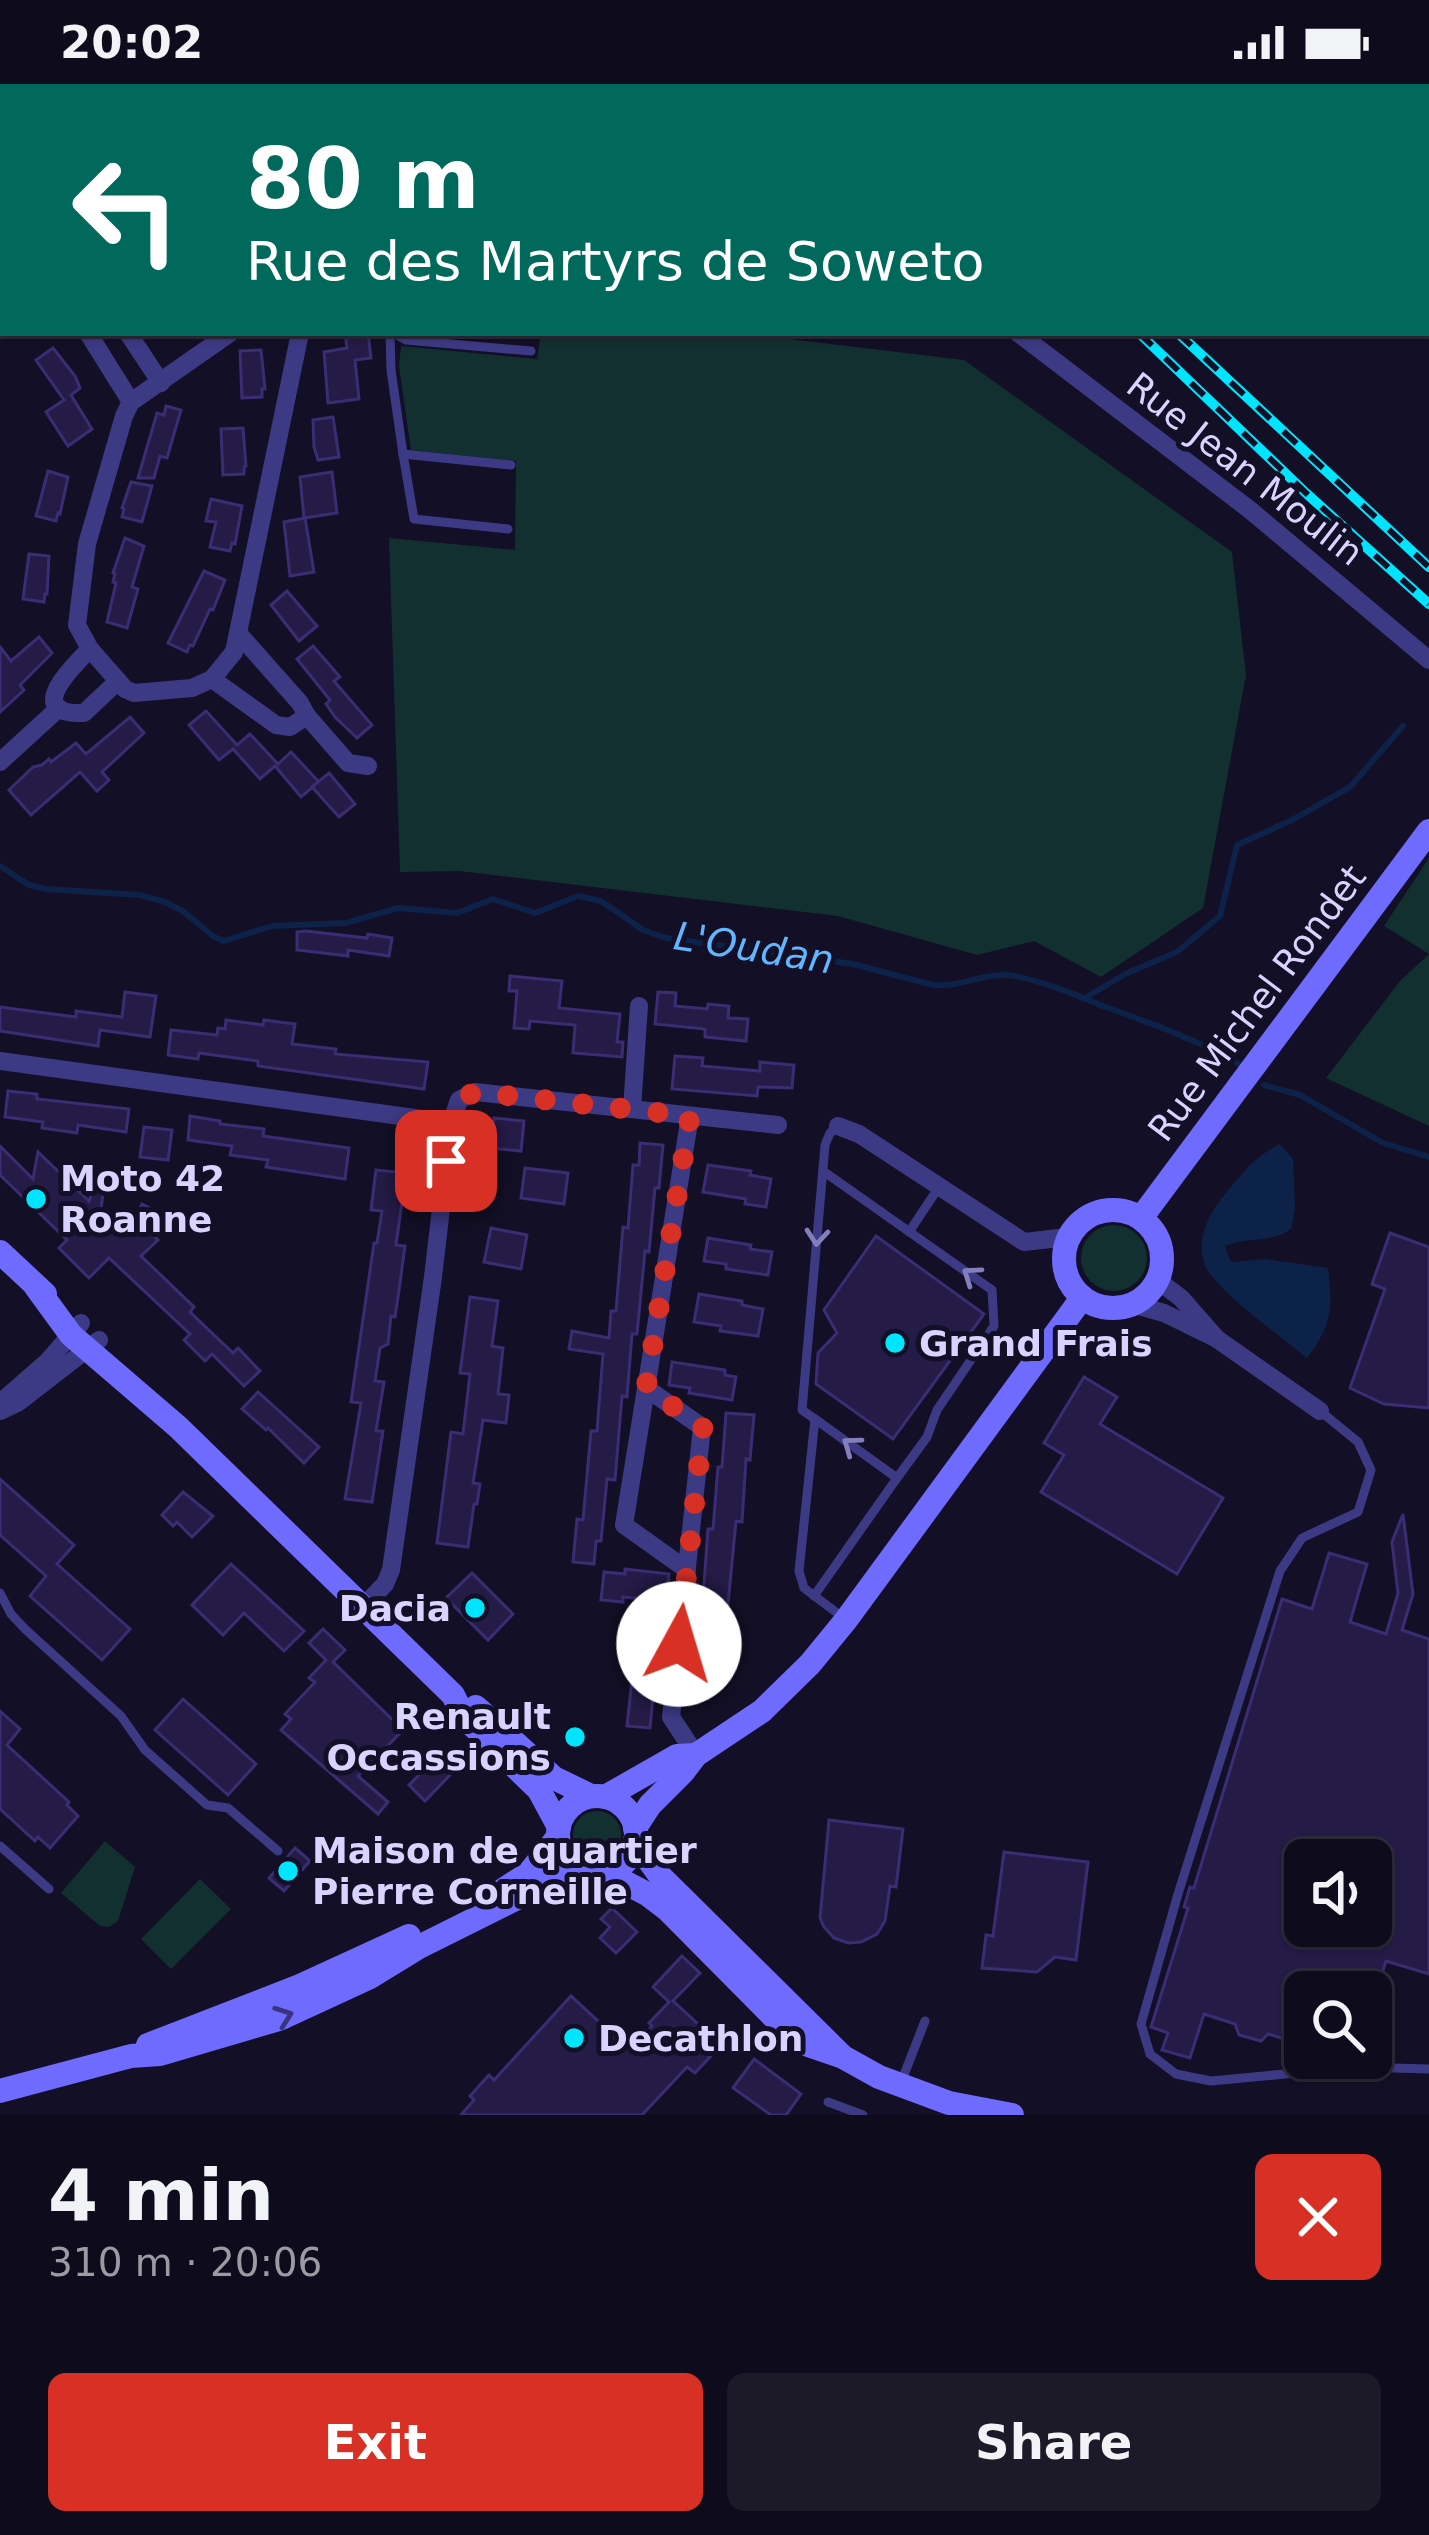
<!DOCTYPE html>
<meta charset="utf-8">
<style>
:root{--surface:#0e0b1c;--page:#1c1929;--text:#f1f3f6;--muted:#9b9ba3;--line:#2e2b3b;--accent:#d93025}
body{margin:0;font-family:"DejaVu Sans",sans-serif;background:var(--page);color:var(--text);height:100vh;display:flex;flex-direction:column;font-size:45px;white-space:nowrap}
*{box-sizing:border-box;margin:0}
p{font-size:39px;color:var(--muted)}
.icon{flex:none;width:66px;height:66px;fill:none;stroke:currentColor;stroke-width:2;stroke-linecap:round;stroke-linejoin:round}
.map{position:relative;height:2031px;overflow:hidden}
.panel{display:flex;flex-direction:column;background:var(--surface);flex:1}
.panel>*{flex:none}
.guide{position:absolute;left:0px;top:0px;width:1431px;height:252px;box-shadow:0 3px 9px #0004,0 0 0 3px var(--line);background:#00695c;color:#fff;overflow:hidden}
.tools{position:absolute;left:1284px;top:1755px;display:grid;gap:24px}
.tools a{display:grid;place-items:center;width:108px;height:108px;border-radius:18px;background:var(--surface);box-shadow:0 3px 9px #0004,0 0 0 3px var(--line);font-size:60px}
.pin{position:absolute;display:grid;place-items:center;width:102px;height:102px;color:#fff;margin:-51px;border-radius:24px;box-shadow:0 6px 18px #0006}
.me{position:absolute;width:132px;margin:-66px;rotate:6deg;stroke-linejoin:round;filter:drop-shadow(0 0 9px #0008)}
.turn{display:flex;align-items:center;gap:42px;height:252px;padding:0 48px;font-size:54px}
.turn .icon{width:156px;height:156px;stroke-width:2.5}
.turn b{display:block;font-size:84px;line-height:102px}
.round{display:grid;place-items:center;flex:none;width:126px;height:126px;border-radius:18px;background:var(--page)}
.summary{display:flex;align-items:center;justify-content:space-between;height:204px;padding:0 48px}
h1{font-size:72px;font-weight:700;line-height:90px}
.action{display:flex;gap:24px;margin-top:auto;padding:24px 48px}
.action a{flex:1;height:138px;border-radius:18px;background:var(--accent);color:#fff;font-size:48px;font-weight:700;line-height:138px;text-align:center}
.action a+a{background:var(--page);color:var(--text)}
.status{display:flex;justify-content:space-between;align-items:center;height:84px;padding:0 60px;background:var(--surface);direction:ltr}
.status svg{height:33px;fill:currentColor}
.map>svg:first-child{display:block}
</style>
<div class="status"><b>20:02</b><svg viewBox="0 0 49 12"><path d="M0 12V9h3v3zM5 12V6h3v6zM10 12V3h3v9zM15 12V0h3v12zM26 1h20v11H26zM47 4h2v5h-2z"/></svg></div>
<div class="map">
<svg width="1429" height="2031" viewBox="0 0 1429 2031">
<rect width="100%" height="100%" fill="#130f26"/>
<g fill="#12302f">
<path d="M541,249H739L964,276L1232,468L1246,591L1203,824L1101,893L1034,857L977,871L838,832L459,787L400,788L389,454L515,466L516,377L411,366L399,282L401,262L537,275Z"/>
<path d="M1429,774V1042L1326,994L1400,897L1429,870L1384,842Z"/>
<circle cx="1114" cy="1174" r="33"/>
<circle cx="597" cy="1751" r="24"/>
<path d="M105,1757L135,1783L118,1837L109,1843L100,1842L61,1809Z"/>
<path d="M200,1795L231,1825L171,1885L141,1855Z"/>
</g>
<path fill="#0c2248" d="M1280,1060L1293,1075L1295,1125L1291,1145C1273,1159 1246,1153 1225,1162L1231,1178L1265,1175L1328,1184C1333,1223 1332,1242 1307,1274C1284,1255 1212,1204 1204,1179C1196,1154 1210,1128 1225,1110C1244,1087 1253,1074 1280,1060Z"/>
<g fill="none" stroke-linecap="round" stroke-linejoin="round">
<g stroke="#0c2248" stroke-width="6">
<path d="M0,782L29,801L46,805L140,811L165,818L183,827L214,853L224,857L272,842L346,839L398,824L457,829L493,815L535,829L578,812L601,817L643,846L666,854L853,880L933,901C961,904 987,887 1015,892C1046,898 1075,911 1103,922C1150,939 1196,955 1239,980"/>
<path d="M1085,914L1125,890L1177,868L1220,832L1237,761L1292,736L1350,703L1403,642"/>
<path d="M1264,1001L1300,1011L1383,1059L1429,1073"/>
</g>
</g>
<g fill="#241b47" stroke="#3b2d73" stroke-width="3" fill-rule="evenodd">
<path d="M345,249H368L371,274L355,276L359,315L328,319L324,268L347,264Z"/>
<path d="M53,264L75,292L80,304L71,311L92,345L68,362L46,328L64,316L36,276Z"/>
<path d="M261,266L265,305H262V313L242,314L240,267Z"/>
<path d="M166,322L181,326L167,374L160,372L154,394H138L157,329L164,331Z"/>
<path d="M333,333L339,373L318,376L314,363L313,336Z"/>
<path d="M243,344L246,382L244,383V390L223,391L221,345Z"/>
<path d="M48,387L68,393L60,430L58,429L56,437L36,432Z"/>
<path d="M332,388L337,429L304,434L300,393Z"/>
<path d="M131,398L152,402L142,438L122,433L124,425L122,424Z"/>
<path d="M211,415L242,422L235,460L232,459L230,467L210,463L216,438L206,437Z"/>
<path d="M305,434L314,488L290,492L284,438Z"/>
<path d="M125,454L144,462L132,503L138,505L127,544L107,538L116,499L113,498L115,490L113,489Z"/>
<path d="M29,470L49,472L47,510H45L44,518L23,515Z"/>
<path d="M204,487L225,496L213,526L210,525L193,562L190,561L187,568L168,559Z"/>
<path d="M287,507L317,542L299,557L271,521Z"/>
<path d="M39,553L52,569L20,601L24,606L0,628V563L11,577Z"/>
<path d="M313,562L340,593L334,597L372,641L357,654L335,633L326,620L330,616L297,575Z"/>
<path d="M206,627L237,661L250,650L278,680L291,668L319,698L301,713L275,682L260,695L233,665L219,676L189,641Z"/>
<path d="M130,633L144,649L102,688L109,696L97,707L80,688L31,731L9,706L33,683L42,681L49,675L51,678L76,659L86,670Z"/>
<path d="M329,689L355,720L339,733L312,703Z"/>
<path d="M306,847L367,854L368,850L392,854L389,872L348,866V872L297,866V848Z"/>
<path d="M510,892L562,897L559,924L620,930L617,958H623L622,973L573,969L575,941L530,937L529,945L514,944L517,907H509Z"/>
<path d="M125,908L156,912L150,953L100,946L98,962L0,947V923L76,933V927L122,933Z"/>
<path d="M658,908L676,909L675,922L707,925L708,920L729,922L728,934L748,935L746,957L705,953V945L655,940Z"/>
<path d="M226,936L263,941L264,936L295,940L292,960L336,965L335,970L428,978L424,1005L258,982V977L199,969L198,975L168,971L171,946L217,951L218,944L225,945Z"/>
<path d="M675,972L703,974L702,982L760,987V978L794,981L792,1004L758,1003L757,1012L672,1005Z"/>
<path d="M8,1007L37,1010V1015L129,1025L126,1048L78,1041L77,1049L42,1044L43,1038L5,1033Z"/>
<path d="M190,1032L220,1037V1040L264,1045L263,1052L349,1064L345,1095L266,1083L268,1076L230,1071L232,1062L188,1056Z"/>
<path d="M494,1034L524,1037L521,1067L490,1064Z"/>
<path d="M144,1043L172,1046L168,1076L140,1073Z"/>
<path d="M640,1059L663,1061L659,1104H655L649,1168L645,1167L637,1250H632L627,1313L622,1312L615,1396L607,1395L601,1457H596L594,1480L573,1478L577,1435L583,1436L591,1347H597L603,1270L569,1265L572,1247L609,1254L611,1227H616L623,1143L628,1144L633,1081H639Z"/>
<path d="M0,1062L33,1095L38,1068L89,1117L101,1086L106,1087L101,1125L127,1151L142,1120L161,1130L151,1149L158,1156L141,1172L194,1223L190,1228L233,1269L238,1264L260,1287L244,1302L212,1270L205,1277L184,1256L190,1250L109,1174L89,1194L59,1164L67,1156L0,1091Z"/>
<path d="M708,1081L751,1087L750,1091L771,1095L766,1123L745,1120L746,1115L703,1108Z"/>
<path d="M525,1084L568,1089L564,1120L521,1114Z"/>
<path d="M376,1086L406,1089L396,1161L405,1162L399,1206L395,1233L391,1232L388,1260L380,1264L375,1297L384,1298L376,1347H383L372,1418L345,1415L361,1319L351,1318L374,1159H377L382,1127L371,1126Z"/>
<path d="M491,1144L527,1151L521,1185L484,1178Z"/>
<path d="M1390,1149L1429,1163V1324L1384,1320L1350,1304L1385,1205L1372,1200Z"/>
<path d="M876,1152L984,1230L893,1355L816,1300L818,1269L837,1249L824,1226Z"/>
<path d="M708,1154L751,1161L750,1165L772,1168L768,1191L726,1185V1180L704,1177Z"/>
<path d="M699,1210L742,1217V1221L763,1225L758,1252L720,1247L721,1242L694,1238Z"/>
<path d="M470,1213L498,1217L492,1262L503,1264L498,1310L509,1311L506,1339L483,1336L473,1399L480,1400L477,1420H474L468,1463L437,1459L451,1348L463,1350L470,1290L460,1289Z"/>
<path d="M672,1278L725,1286V1291L736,1293L732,1316L689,1309L690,1304L669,1301Z"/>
<path d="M1084,1293L1117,1313L1100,1340L1223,1414L1177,1490L1041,1408L1064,1371L1044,1359Z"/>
<path d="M258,1308L319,1363L304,1379L268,1344L266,1346L242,1325Z"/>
<path d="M726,1329L754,1331L750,1376L746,1375L742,1438L736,1437L722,1582H717L715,1603L691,1602L697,1527H702L708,1445H713L718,1383H722Z"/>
<path d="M0,1395L74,1461L57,1480L130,1545L102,1576L30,1512L46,1492L0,1451Z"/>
<path d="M183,1408L213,1432L192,1453L177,1438L173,1442L162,1431Z"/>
<path d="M1403,1430L1413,1510L1402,1546L1429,1555V1890L1386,1877L1375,1912L1371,1911V1908H1305V1961L1268,1950L1261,1957L1239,1951L1235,1940L1204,1930L1190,1974L1162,1966L1168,1949L1151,1943L1188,1824L1184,1823L1190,1803L1194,1804L1282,1515L1312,1525L1329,1469L1367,1480L1350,1538L1386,1550L1398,1509L1392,1458ZM1305,1776H1371V1842H1305Z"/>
<path d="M231,1480L304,1547L284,1567L244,1529L223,1551L192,1521Z"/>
<path d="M625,1485L669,1490L667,1517L623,1513V1518L601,1516L604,1488L625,1490Z"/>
<path d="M472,1489L513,1530L488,1556L446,1514Z"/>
<path d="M323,1545L345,1566L333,1578L403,1646L358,1692L388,1718L378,1730L281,1646L291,1635L285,1630L315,1598L309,1594L326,1576L309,1559Z"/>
<path d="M642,1546L665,1548L660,1591H655L650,1644L627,1642L635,1567L639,1568Z"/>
<path d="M183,1615L256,1680L228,1711L155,1646Z"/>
<path d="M0,1627L20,1645L7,1661L69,1718L67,1721L78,1732L50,1764L38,1753L35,1757L0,1725Z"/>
<path d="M436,1674L452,1689L425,1717L409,1701Z"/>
<path d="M829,1736L903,1745L896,1803L890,1802L885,1837L877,1850L861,1858L848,1859L834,1854L824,1843L820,1834Z"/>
<path d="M295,1764L310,1777L284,1807L269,1794Z"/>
<path d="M1004,1768L1088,1778L1076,1876L1055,1873L1037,1888L982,1884L986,1851L993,1852Z"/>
<path d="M612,1824L637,1848L616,1869L600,1854L610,1843L601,1835Z"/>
<path d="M682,1872L700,1889L673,1917L721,1961L695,1989L687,1983L642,2031H461L474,2016L470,2012L489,1991L494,1996L571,1912L628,1965L652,1942L649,1939L669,1918L653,1903Z"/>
<path d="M754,1975L801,2010L786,2031H771L733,2004Z"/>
</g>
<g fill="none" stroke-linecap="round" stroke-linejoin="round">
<g stroke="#3d3a85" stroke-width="9">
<path d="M390,249L391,286L403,370"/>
<path d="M394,249L406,256L531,267"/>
<path d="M508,445L414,435L403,370L511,381"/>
<path d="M838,1042L830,1049L825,1061L802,1326L815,1335L799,1487L804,1504L845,1535"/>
<path d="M823,1087L992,1206L994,1242L937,1326L927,1353L897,1394"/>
<path d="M909,1148L939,1103"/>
<path d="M1320,1327L1358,1358L1371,1386L1358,1428L1302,1454L1280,1487L1178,1810L1141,1940L1150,1970L1176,1990L1211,1997L1358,1983L1429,1985"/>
<path d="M0,1509L11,1530L25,1545L121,1632L145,1666L207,1721L228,1724L278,1767"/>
<path d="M814,1512L897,1394L815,1335"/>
<path d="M0,1762L49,1805"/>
<path d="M900,2001L925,1937"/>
<path d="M828,2018L863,2031"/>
</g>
<g stroke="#3d3a85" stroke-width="18">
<path d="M411,0L445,3"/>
<path d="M711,0L713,3"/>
<path d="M390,3L392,0"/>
<path d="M88,249L131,318"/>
<path d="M128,249L161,299"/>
<path d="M230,249L131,318L124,332L87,460L77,541L90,565L125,605L134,609L192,604L212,595L234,568L300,249"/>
<path d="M1018,249L1250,426L1429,576"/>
<path d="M90,565C71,584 23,631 84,629L118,597"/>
<path d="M212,595L276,641L290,643L307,632L300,619L238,549"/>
<path d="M307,632L348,679L368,682"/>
<path d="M0,678L59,624"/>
<path d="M0,977L451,1039L433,1193L391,1486L385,1500L364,1522"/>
<path d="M632,1025L639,922"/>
<path d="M451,1039L459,1016L475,1008L778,1041"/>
<path d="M838,1042L859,1050L1024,1158L1068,1153"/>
<path d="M1132,1220L1164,1229L1217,1255L1181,1214L1157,1196"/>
<path d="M1217,1255L1320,1327"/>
<path d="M646,1304L702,1343L671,1633L696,1671"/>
<path d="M0,1319L48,1277L81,1239"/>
<path d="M0,1327L19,1318L99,1256"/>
<path d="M687,1486L624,1441L690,1032"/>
</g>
<g stroke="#6f6bff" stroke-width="24">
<circle cx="1113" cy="1175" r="49"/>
<path d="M1141,1134L1429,747"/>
<path d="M0,1168L45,1210"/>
<path d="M36,1203L71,1251L178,1343L453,1611L464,1633L539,1706L559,1743"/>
<path d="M476,1623L554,1694L591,1712"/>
<circle cx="597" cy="1751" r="39"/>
<path d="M605,1713L677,1672L696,1671"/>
<path d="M635,1744L650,1721L683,1688L696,1671L762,1627L810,1580L846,1536L1082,1214"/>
<path d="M635,1757L661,1793L841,1971"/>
<path d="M605,1788L647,1810L668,1826L777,1936L808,1961L843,1973L879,1993L949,2019L1012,2031"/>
<path d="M500,1808L529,1789L558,1753"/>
<path d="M148,1961L300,1902L409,1852"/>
<path d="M0,2007L131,1972L160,1970L279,1935L370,1893L419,1863L555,1795L581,1786"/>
</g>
<g stroke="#00e5ff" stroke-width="10">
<g id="rail">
<path d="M898,0L901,3"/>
<path d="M919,0L922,3"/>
<path d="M1139,249L1307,410L1429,520"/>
<path d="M1178,249L1429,483"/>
</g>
</g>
<use href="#rail" stroke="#130f26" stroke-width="6" stroke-dasharray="18" stroke-linecap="butt"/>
</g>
<defs><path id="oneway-chevron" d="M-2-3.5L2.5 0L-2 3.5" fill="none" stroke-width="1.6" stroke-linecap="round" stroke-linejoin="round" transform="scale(3)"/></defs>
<g stroke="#837fbc">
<use href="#oneway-chevron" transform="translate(817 1153) rotate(95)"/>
<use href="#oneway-chevron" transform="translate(971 1191) rotate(-145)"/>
<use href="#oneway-chevron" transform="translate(851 1361) rotate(-144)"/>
</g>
<use stroke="#38347d" href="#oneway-chevron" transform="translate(284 1932) rotate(-20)"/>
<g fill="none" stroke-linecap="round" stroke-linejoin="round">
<path stroke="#d93025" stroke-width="21" stroke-dasharray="0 37.8" d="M446,1077L451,1039L459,1016L475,1008L690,1032L646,1304L703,1343L679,1560"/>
</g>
<g fill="#00e5ff" stroke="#130f26" stroke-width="4.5">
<circle cx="36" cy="1115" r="12"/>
<circle cx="895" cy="1259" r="12"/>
<circle cx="475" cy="1524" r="12"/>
<circle cx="575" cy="1653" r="12"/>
<circle cx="288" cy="1787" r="12"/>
<circle cx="574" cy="1954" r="12"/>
</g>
<g text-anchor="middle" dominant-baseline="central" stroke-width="10" stroke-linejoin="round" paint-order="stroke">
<g font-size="36" fill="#d9d4ff" stroke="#130f26">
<text transform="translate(1245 385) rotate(38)">Rue Jean Moulin</text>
<text transform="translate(1257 919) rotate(-53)">Rue Michel Rondet</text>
</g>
<g font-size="36" font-weight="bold" fill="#d9d4ff" stroke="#130f26" text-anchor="start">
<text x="60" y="1094">Moto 42<tspan x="60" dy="41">Roanne</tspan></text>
<text x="919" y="1259">Grand Frais</text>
<text x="451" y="1524" text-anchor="end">Dacia</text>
<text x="551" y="1632" text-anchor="end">Renault<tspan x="551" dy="41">Occassions</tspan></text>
<text x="312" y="1766">Maison de quartier<tspan x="312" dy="41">Pierre Corneille</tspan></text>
<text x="598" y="1954">Decathlon</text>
</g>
<g font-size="39" font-style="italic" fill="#62b6ff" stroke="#130f26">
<text transform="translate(754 864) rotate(9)">L'Oudan</text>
</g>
</g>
</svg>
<div class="tools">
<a><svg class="icon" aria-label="sound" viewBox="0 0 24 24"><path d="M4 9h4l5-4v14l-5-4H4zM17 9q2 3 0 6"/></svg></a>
<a><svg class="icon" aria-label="search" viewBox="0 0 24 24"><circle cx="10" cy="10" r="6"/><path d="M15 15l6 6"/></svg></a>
</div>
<div class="pin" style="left:446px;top:1077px;background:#d93025"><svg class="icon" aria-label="arrive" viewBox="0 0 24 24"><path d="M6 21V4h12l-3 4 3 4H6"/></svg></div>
<svg class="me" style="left:679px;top:1560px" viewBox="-20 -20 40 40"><circle r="19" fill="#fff"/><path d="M0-13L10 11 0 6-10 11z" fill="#d93025"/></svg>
<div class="guide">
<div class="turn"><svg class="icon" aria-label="left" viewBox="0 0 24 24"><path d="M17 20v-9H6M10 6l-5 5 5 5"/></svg><div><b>80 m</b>Rue des Martyrs de Soweto</div></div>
</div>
</div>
<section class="panel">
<div class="summary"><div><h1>4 min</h1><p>310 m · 20:06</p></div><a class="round" style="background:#d93025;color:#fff"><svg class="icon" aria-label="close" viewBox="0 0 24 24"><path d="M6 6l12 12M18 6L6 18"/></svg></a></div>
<div class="action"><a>Exit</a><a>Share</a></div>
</section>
